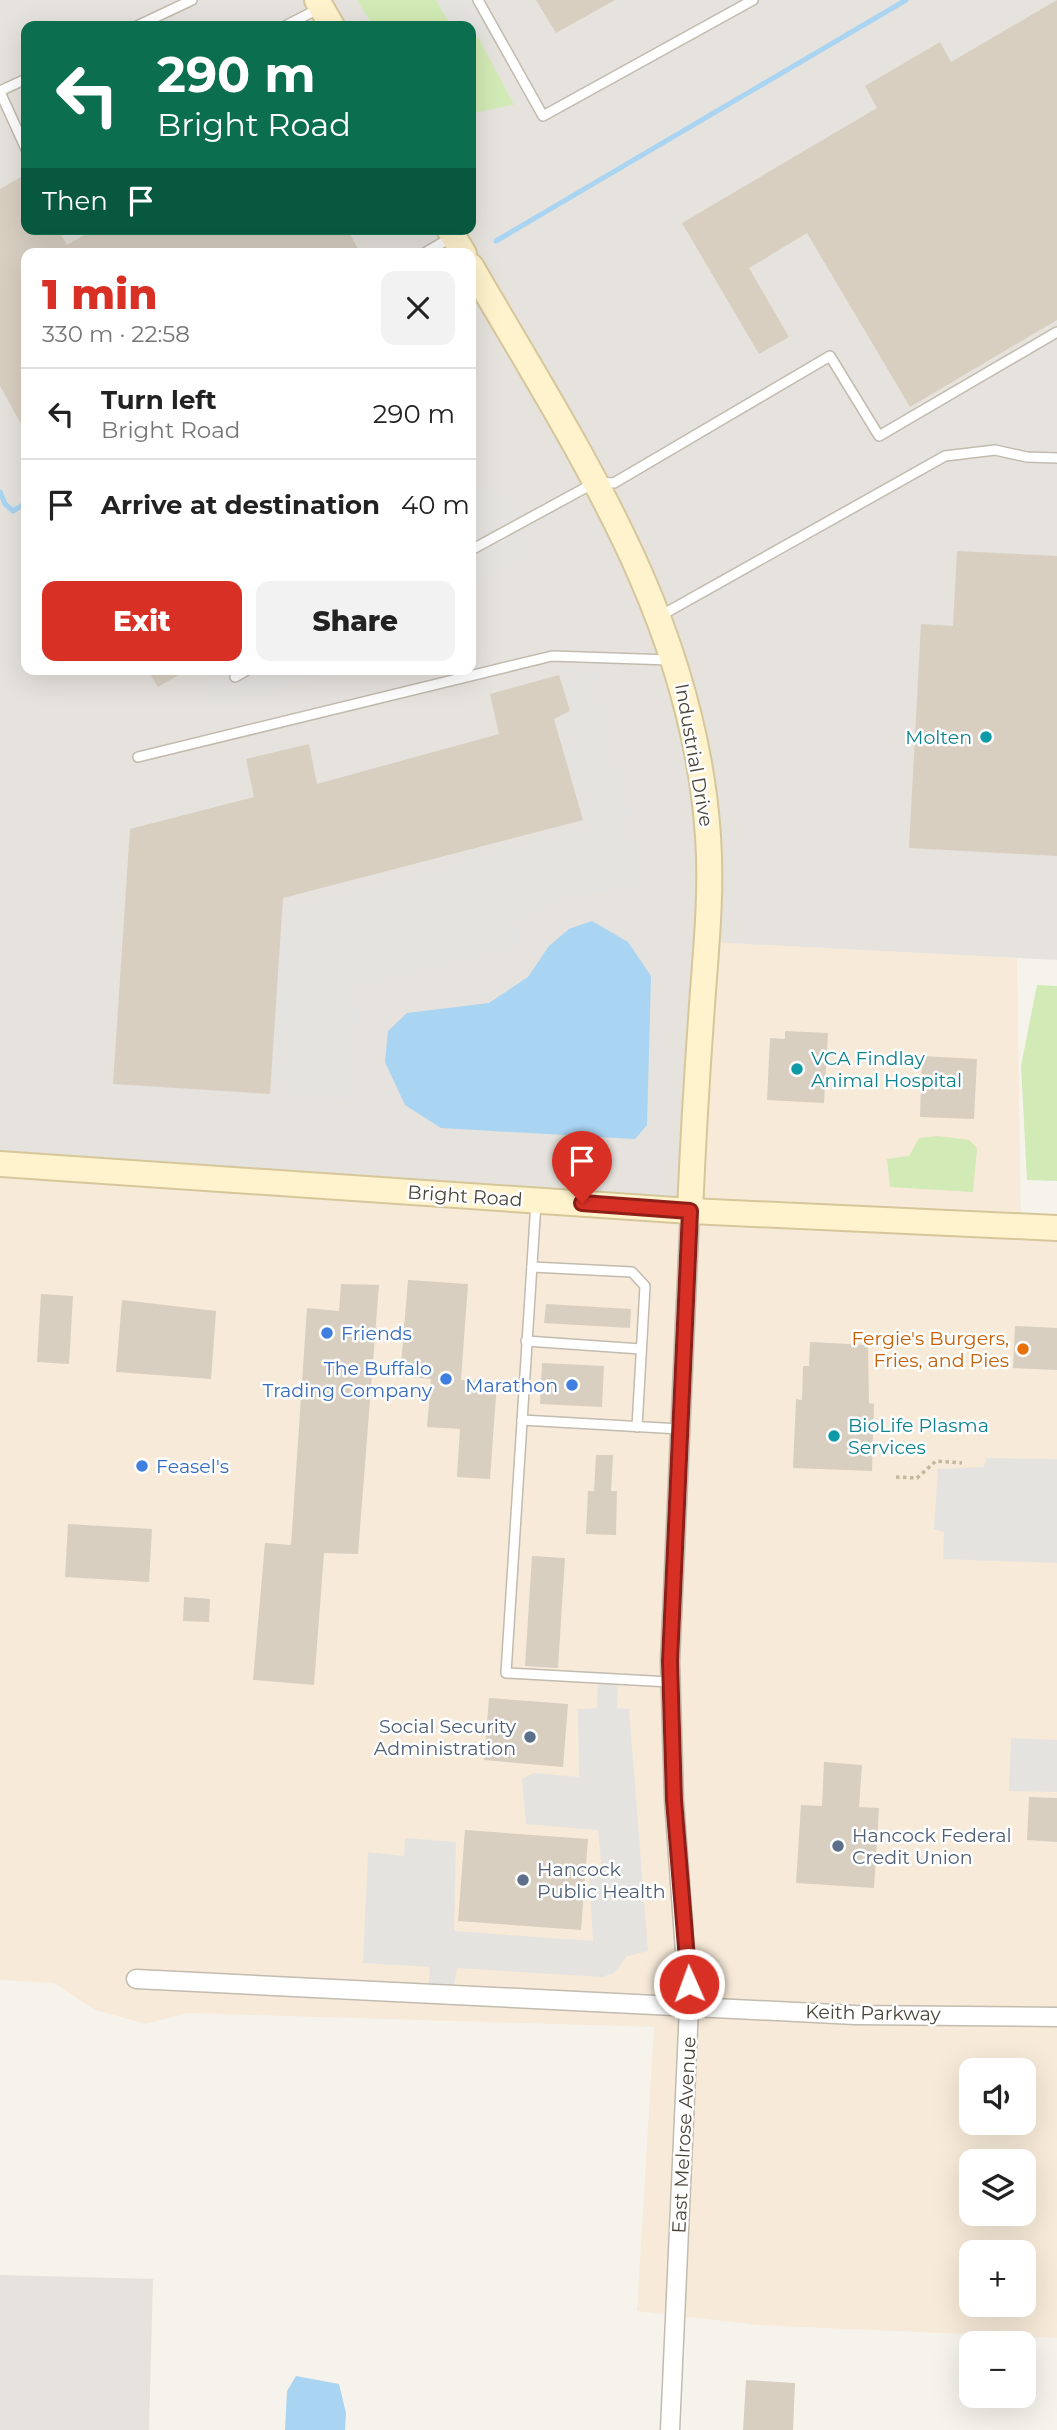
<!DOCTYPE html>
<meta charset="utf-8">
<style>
:root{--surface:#fff;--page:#f2f2f2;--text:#222;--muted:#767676;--line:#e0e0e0;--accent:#d93025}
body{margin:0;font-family:Montserrat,sans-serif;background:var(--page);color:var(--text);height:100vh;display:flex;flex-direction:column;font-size:26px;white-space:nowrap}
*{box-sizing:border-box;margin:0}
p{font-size:23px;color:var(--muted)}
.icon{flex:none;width:38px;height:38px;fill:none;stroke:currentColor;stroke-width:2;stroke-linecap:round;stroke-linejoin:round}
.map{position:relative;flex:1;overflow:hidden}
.side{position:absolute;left:21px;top:248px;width:455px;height:427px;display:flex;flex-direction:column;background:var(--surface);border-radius:14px;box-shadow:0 7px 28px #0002}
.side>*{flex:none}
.top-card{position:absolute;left:21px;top:21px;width:455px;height:214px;border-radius:14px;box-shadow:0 7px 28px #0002;background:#0b6e4f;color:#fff;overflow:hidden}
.fabs{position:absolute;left:959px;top:2058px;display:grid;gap:14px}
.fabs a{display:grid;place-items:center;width:77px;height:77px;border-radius:14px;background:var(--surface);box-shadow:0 7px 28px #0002;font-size:35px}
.pin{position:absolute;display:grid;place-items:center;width:60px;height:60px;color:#fff;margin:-72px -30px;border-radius:50% 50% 50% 0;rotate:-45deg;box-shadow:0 0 7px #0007}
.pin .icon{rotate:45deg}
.me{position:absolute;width:77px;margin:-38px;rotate:358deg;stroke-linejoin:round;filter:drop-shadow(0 0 5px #0008)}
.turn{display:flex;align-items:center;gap:24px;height:147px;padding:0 21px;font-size:32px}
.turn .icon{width:91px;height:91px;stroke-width:2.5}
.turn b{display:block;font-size:49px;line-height:60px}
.then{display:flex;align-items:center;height:66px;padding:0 21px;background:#0003;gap:14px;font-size:26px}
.round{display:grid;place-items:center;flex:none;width:74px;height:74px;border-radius:14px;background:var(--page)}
.summary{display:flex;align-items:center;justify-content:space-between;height:119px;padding:0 21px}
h1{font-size:42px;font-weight:800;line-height:52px;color:var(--accent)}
.action{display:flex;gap:14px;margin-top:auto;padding:14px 21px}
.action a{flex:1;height:80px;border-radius:14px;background:var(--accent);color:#fff;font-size:28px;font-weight:800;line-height:80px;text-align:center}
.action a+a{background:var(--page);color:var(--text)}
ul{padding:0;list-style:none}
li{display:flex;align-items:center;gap:21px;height:91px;padding:0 21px;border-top:2px solid var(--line)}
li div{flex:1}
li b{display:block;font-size:26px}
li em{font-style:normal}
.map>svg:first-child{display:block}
</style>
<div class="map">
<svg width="1057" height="2430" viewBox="0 0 1057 2430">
<rect width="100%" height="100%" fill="#f6f3ec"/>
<path fill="#f7ead8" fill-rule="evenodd" d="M707,942L1017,958L1021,1226L1057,1228V2338L759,2325L637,2311L654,2027L187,2013L146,2024L95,2010L54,1983L0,1980V1164ZM971,2070H1024V2123H971ZM971,2161H1024V2214H971ZM971,2252H1024V2305H971Z"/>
<g fill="#e6e2dd" fill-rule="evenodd">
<path d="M0,0H1057V960L707,942L690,1211L0,1166ZM26,26H471V229H26ZM26,254H471V670H26Z"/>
<path d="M0,2275L153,2279L149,2430H0Z"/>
</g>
<g fill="#d2eab5">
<path d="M357,0H436L451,26H373Z"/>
<path d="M478,37L514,105L471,113V39Z"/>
<path d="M1037,985L1057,986V1181L1027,1180L1021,1066Z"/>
<path d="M938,1136L969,1140L977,1148L973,1192L890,1187L887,1159L909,1156L919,1138Z"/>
</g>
<g fill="#e5e3e0">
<path d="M436,0H478L495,30L471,39V26H451Z"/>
<path d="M499,473L542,549L471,590V490Z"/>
<path d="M559,668L598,669L640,847L645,888L594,893L535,914L519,927V948L362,990L352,1100L278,1095L279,1083L271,1078L282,906L581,828L583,820L554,719L570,710Z"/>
<path d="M215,670H332L319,678L227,710H213L202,702L203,688Z"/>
<path d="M986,1458L1057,1459V1563L943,1559L944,1532L934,1529L938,1469L984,1467Z"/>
<path d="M598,1679L618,1680L617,1708L629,1709L648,1951L627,1956L614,1973L602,1977L457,1968L452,1995L428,1994L430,1967L363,1963L368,1852L404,1856L405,1838L456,1842L454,1931L593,1941L589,1872L602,1870L598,1830L526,1824L522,1779L534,1773L579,1777L578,1709L597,1708Z"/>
<path d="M1011,1738L1057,1740V1792L1009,1791Z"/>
</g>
<g fill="#a9d4f2">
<path d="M592,921L628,942L651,976L647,1125L635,1139L441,1128L405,1105L385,1062L388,1031L407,1013L489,1003L528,977L549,946L569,929Z"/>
<path d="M296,2376L339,2384L346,2413L345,2430H285L287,2391Z"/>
</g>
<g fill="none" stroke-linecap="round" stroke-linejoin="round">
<g stroke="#a9d4f2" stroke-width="5">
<path d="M496,241L906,0"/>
<path d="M0,492L5,504L13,511L26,503"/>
</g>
</g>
<g fill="#d8cfc1">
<path d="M536,0H615L556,33Z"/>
<path d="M1057,0V320L910,407L807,233L749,268L789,337L759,354L682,223L877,108L865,86L940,42L951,62Z"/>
<path d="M26,174V229H58L67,245L95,229H347L361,254H26V433L0,386V189Z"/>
<path d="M957,551L1057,556V856L909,848L921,624L953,626Z"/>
<path d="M148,670H187L158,687Z"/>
<path d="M559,675L570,711L554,719L583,820L283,898L270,1094L113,1084L130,829L254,797L246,759L309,744L317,784L499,734L490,694Z"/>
<path d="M785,1031L828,1033L824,1103L767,1100L770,1038L785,1039Z"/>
<path d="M922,1056L977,1059L974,1119L920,1117Z"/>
<path d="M408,1280L468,1284L461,1380L497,1382L490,1479L457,1477L460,1429L427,1427L431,1379L400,1376Z"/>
<path d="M341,1284L379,1285L358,1554L324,1553L314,1685L253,1680L265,1543L291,1545L307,1308L339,1311Z"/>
<path d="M41,1294L73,1296L69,1364L37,1362Z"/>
<path d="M122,1300L216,1311L211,1379L116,1372Z"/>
<path d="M546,1304L631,1309L630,1328L544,1323Z"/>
<path d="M1015,1326L1057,1328V1370L1013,1368Z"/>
<path d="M810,1342L868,1345L869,1403L874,1404L872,1471L793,1468L796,1399L802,1400L803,1366H809Z"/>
<path d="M542,1363L604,1366L602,1407L540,1404Z"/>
<path d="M596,1455H613L611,1491H617L616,1535L586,1534L588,1491H594Z"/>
<path d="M68,1524L152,1529L149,1582L65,1577Z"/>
<path d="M532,1556L565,1558L558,1668L525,1666Z"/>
<path d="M184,1597L210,1599L209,1622L183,1621Z"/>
<path d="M489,1698L568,1704L563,1767L484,1760Z"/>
<path d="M824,1762L862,1765L859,1807L879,1808L874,1888L796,1883L801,1805L822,1806Z"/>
<path d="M1029,1797L1057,1798V1842L1027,1840Z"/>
<path d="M465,1830L588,1839L581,1930L458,1921Z"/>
<path d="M746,2380L795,2383L793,2430H743Z"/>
</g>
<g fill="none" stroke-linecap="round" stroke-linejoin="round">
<g stroke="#c2bbae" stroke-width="12">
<g id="lane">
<path d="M478,0L543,116L753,0"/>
<path d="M137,26L192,0"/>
<path d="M285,26L320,8"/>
<path d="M0,91L26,79"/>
<path d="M0,92L26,149"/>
<path d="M423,254L452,237"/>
<path d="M471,550L596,482L614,483L830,356L879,436L1057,332"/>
<path d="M660,616L945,456L995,450L1027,457L1057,458"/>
<path d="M235,677L247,670"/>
<path d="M138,757L552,656L670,660"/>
<path d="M536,1202L506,1673L670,1682"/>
<path d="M532,1267L632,1272L645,1286L637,1427"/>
<path d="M526,1341L641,1349"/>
<path d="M522,1420L680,1429"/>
</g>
</g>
<g stroke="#c2bbae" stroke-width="21">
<g id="street">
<path d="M136,1979L855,2015L1057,2017"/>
<path d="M670,2430L689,2007L674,1800L670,1661L690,1211"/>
</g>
</g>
<g stroke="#d6c79b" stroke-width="28">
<g id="secondary">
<path d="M317,0L332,26"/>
<path d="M449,229L464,254"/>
<path d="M471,266C577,450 693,617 708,836C712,893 706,949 702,1005C697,1074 693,1142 690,1211"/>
<path d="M0,1164L690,1211L1057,1228"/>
</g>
</g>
<path stroke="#c4b79f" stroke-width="3.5" stroke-dasharray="3.5 3.5" stroke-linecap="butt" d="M896,1477L917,1478L936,1461L962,1463"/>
<use href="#lane" stroke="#fff" stroke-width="9"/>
<use href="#street" stroke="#fff" stroke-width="18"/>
<use href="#secondary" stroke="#fff3cd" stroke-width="24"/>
</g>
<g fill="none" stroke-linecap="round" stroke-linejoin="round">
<g stroke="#8d1f18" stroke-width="18">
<path id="route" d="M582,1203L690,1211L670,1661L674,1800L689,1984"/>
</g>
<use href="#route" stroke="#d93025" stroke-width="12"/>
</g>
<g fill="#0f9aa8" stroke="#fff" stroke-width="2.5">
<circle cx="986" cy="737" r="7"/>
<circle cx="797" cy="1069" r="7"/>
<circle cx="834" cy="1436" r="7"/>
</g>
<g fill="#3f7fe0" stroke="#fff" stroke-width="2.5">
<circle cx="327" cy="1333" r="7"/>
<circle cx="446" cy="1379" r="7"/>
<circle cx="572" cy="1385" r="7"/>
<circle cx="142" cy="1466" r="7"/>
</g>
<circle fill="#e8710a" stroke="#fff" stroke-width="2.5" cx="1023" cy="1349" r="7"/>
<g fill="#5c6f8a" stroke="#fff" stroke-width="2.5">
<circle cx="530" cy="1737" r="7"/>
<circle cx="838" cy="1846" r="7"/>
<circle cx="523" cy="1880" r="7"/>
</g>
<g text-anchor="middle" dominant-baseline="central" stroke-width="5" stroke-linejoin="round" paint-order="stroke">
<g font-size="19" fill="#0d838f" stroke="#fff" text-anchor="start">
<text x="972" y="737" text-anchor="end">Molten</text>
<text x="811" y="1058">VCA Findlay<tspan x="811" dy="22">Animal Hospital</tspan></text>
<text x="848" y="1425">BioLife Plasma<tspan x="848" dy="22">Services</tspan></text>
</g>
<g font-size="19" fill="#4b4439" stroke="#fff">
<text transform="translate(694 755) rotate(80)">Industrial Drive</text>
<text transform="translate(465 1196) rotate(4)">Bright Road</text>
<text transform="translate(873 2013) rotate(1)">Keith Parkway</text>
<text transform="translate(684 2135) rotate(-87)">East Melrose Avenue</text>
</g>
<g font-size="19" fill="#366cbe" stroke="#fff" text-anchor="start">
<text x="341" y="1333">Friends</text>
<text x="432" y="1368" text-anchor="end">The Buffalo<tspan x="432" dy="22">Trading Company</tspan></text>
<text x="558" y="1385" text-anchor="end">Marathon</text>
<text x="156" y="1466">Feasel's</text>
</g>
<g font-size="19" fill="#c56008" stroke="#fff" text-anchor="end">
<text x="1009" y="1338">Fergie's Burgers,<tspan x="1009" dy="22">Fries, and Pies</tspan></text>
</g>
<g font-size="19" fill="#4e5e75" stroke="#fff" text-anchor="start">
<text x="516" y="1726" text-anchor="end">Social Security<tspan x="516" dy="22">Administration</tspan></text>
<text x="852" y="1835">Hancock Federal<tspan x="852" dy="22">Credit Union</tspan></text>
<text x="537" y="1869">Hancock<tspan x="537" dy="22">Public Health</tspan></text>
</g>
</g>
</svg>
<div class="fabs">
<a><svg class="icon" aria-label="sound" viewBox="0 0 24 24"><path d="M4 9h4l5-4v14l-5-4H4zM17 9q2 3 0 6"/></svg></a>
<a><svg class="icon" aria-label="layers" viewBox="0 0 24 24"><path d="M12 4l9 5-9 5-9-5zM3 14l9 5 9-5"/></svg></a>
<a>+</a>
<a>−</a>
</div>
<div class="pin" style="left:582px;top:1203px;background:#d93025"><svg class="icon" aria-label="arrive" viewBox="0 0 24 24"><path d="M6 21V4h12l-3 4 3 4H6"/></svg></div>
<svg class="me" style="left:689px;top:1984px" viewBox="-20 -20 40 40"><circle r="17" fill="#d93025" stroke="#fff" stroke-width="3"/><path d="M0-11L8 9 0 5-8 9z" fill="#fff"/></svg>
<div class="top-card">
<div class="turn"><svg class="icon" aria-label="left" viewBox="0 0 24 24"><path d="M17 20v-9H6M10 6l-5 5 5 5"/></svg><div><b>290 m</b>Bright Road</div></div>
<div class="then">Then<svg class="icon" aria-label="arrive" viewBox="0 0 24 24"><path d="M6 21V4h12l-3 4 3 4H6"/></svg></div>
</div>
<section class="side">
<div class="summary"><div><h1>1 min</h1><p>330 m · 22:58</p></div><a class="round"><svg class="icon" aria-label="close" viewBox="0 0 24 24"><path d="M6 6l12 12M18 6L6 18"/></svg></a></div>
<ul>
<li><svg class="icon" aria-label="left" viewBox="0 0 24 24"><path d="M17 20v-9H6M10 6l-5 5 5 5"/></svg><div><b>Turn left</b><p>Bright Road</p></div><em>290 m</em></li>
<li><svg class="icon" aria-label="arrive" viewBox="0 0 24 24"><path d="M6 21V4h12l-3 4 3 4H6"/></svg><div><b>Arrive at destination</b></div><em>40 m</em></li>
</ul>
<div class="action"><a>Exit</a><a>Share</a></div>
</section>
</div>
